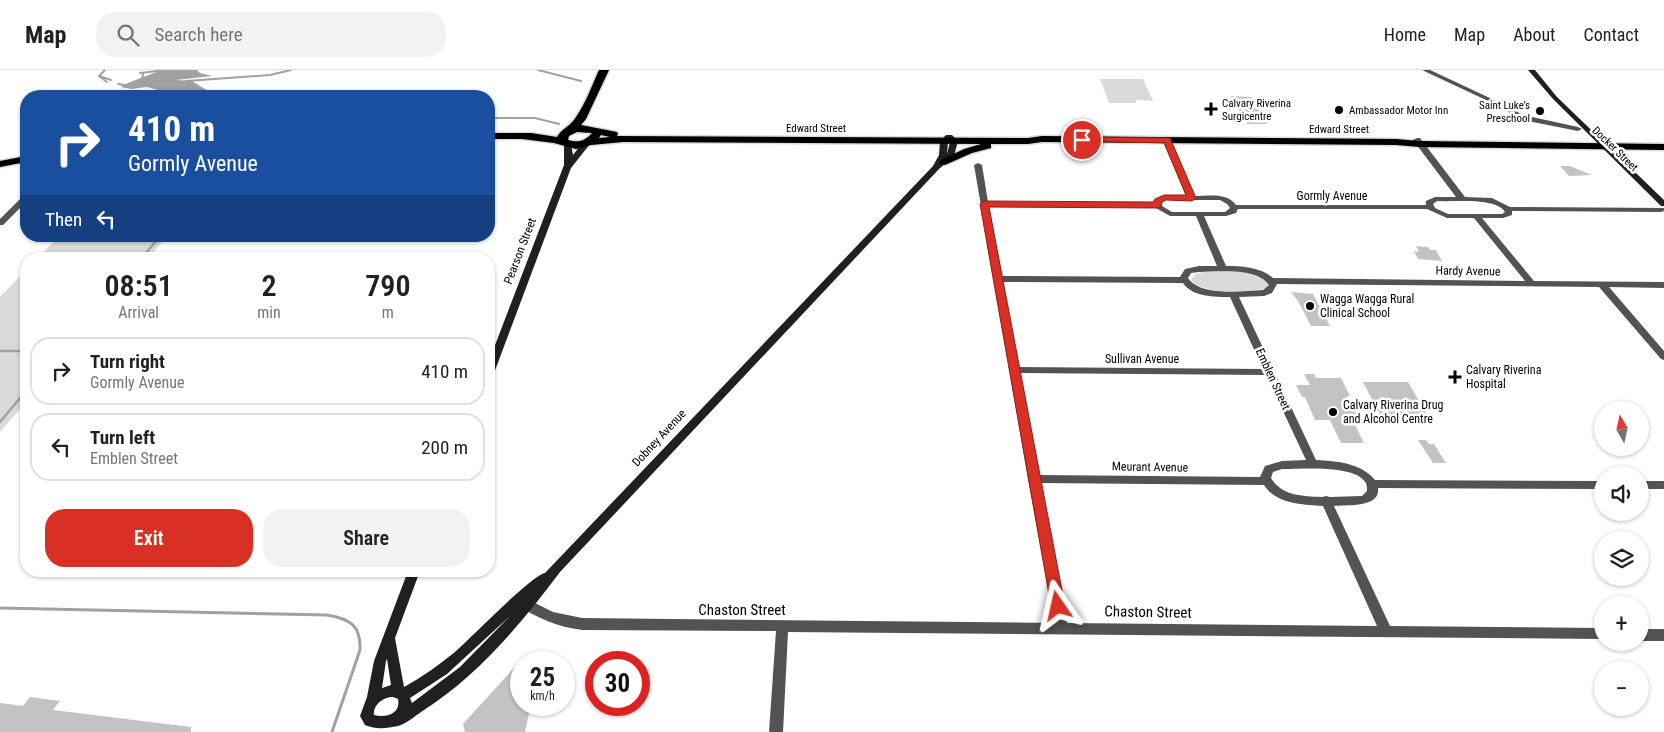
<!DOCTYPE html>
<meta charset="utf-8">
<style>
:root{--surface:#fff;--page:#f2f2f2;--text:#202124;--muted:#757577;--line:#e0e0e0;--accent:#d93025}
body{margin:0;font-family:"Roboto Condensed",sans-serif;background:var(--page);color:var(--text);height:100vh;display:flex;flex-direction:column;font-size:19px;white-space:nowrap}
*{box-sizing:border-box;margin:0}
p{font-size:16px;color:var(--muted)}
.icon{flex:none;width:28px;height:28px;fill:none;stroke:currentColor;stroke-width:2;stroke-linecap:round;stroke-linejoin:round}
.map{position:relative;flex:1;overflow:hidden}
.panel{position:absolute;left:20px;top:182px;width:475px;height:325px;display:flex;flex-direction:column;background:var(--surface);border-radius:20px;box-shadow:0 1px 4px #0004}
.panel>*{flex:none}
.guide{position:absolute;left:20px;top:20px;width:475px;height:152px;border-radius:20px;box-shadow:0 1px 4px #0004;background:#1a4fa0;color:#fff;overflow:hidden}
.needle{width:32px;rotate:351deg}
.tools{position:absolute;left:1594px;top:331px;display:grid;gap:10px}
.tools a{display:grid;place-items:center;width:55px;height:55px;border-radius:50%;background:var(--surface);box-shadow:0 1px 4px #0004;font-size:25px}
.speed{position:absolute;left:510px;top:581px;display:flex;gap:10px;font-size:25px;font-weight:700;text-align:center}
.speed>*{display:grid;place-content:center;width:65px;height:65px;border-radius:50%;background:var(--surface);box-shadow:0 1px 4px #0004;line-height:1}
.speed small{font-size:12px;font-weight:400}
.speed .limit{border:8px solid #d22;background:#fff;color:#111}
.pin{position:absolute;display:grid;place-items:center;width:42px;height:42px;color:#fff;margin:-21px;border:2px solid #fff;border-radius:50%;box-shadow:0 1px 5px #0007}
.me{position:absolute;width:55px;margin:-28px;rotate:349deg;stroke-linejoin:round;filter:drop-shadow(0 0 4px #0008)}
.turn{display:flex;align-items:center;gap:18px;height:105px;padding:0 25px;font-size:22px}
.turn .icon{width:65px;height:65px;stroke-width:2.5}
.turn b{display:block;font-size:35px;line-height:42px}
.then{display:flex;align-items:center;height:48px;padding:0 25px;background:#0003;gap:10px;font-size:19px}
.eta{display:flex;justify-content:space-evenly;align-items:center;height:85px;text-align:center}
.eta b{font-size:30px;font-weight:600;line-height:35px}
.cta{display:flex;gap:10px;margin-top:auto;padding:10px 25px}
.cta a{flex:1;height:58px;border-radius:20px;background:var(--accent);color:#fff;font-size:20px;font-weight:600;line-height:58px;text-align:center}
.cta a+a{background:var(--page);color:var(--text)}
ul{padding:0;list-style:none}
li{display:flex;align-items:center;gap:15px;height:68px;margin:0 10px 8px;padding:0 15px;border:2px solid var(--line);border-radius:20px}
li div{flex:1}
li b{display:block;font-size:19px}
li em{font-style:normal}
header{display:flex;align-items:center;gap:30px;box-sizing:border-box;height:70px;padding:0 25px;background:var(--surface);border-bottom:1px solid var(--line)}
header strong{font-size:24px}
nav{display:flex;gap:28px;margin-inline-start:auto;font-size:18px}
.search{width:350px;height:45px;background:var(--page);display:flex;align-items:center;gap:12px;box-sizing:border-box;padding:0 18px;border-radius:20px;color:var(--muted);font-size:19px}
.map>svg:first-child{display:block}
</style>
<header>
<strong>Map</strong>
<div class="search"><svg class="icon" aria-label="search" viewBox="0 0 24 24"><circle cx="10" cy="10" r="6"/><path d="M15 15l6 6"/></svg>Search here</div>
<nav><a>Home</a><a>Map</a><a>About</a><a>Contact</a></nav>
</header>
<div class="map">
<svg width="1664" height="662" viewBox="0 0 1664 662">
<rect width="100%" height="100%" fill="#fff"/>
<g fill="#dadada">
<path d="M1100,9H1143L1153,31L1136,30V33H1109Z"/>
<path d="M59,166H167L148,189H37Z"/>
<path d="M26,200V332L0,362V227Z"/>
<path d="M1204,202C1228,202 1250,197 1269,213L1266,218C1250,223 1201,225 1191,210L1195,204Z"/>
</g>
<path fill="#a1a1a1" d="M161,0H197L200,3L212,6L176,10L192,11L216,26H178L147,17L131,19L121,17C125,13 153,4 161,0Z"/>
<g fill="none" stroke-linecap="round" stroke-linejoin="round">
<g stroke="#a1a1a1" stroke-width="2">
<path d="M105,0L99,6L107,12"/>
<path d="M538,0L581,11"/>
<path d="M140,3L166,0"/>
<path d="M99,6L111,10"/>
<path d="M142,11L143,3"/>
<path d="M186,11L270,5L291,0"/>
<path d="M118,14L125,15"/>
<path d="M489,48H535L559,54"/>
<path d="M155,172L160,166"/>
</g>
<g stroke="#a1a1a1" stroke-width="2.5">
<path d="M141,189L156,171"/>
<path d="M0,281H26"/>
<path d="M0,352L26,321"/>
</g>
<path stroke="#a1a1a1" stroke-width="3" d="M0,538L327,545C350,549 361,555 360,580L332,662"/>
</g>
<g fill="#c3c3c3">
<path d="M1231,26L1251,27L1267,54H1247Z"/>
<path d="M1560,96H1570L1592,105L1569,106Z"/>
<path d="M1416,176L1428,177L1430,180H1436L1442,191L1418,189L1414,181L1419,182Z"/>
<path d="M1291,222L1313,224L1330,256H1311L1298,231Z"/>
<path d="M1304,304H1314L1316,308H1341L1350,326H1347L1359,351H1353L1364,373H1341L1330,350H1315L1305,327H1302L1296,315H1310Z"/>
<path d="M1363,312H1408L1430,350H1383Z"/>
<path d="M1418,370H1426L1429,374H1434L1446,393H1433Z"/>
<path d="M521,590V635H531L525,662H465L463,654Z"/>
<path d="M30,627L60,631L53,640L191,657V662H0V633L23,636Z"/>
</g>
<g fill="none" stroke-linecap="round" stroke-linejoin="round">
<g stroke="#dbdbdb" stroke-width="3">
<g id="highway">
<path d="M599,0H609L586,49L581,55L617,62L618,64L617,66L1028,68L1042,66L1396,69L1420,71L1664,74V80L1420,77L1396,75L1042,72L1028,74H991V78L972,83L945,95L941,94L939,92L941,90L964,79L981,74L623,72L591,75L576,79L554,73L522,69H489V63H531L557,67C561,59 571,56 576,47C586,33 592,15 599,0ZM577,62L592,63C585,71 579,73 568,70L569,66ZM601,65L610,67L599,68Z"/>
<path d="M26,86V92L0,97V91Z"/>
</g>
</g>
<g fill="#535353" fill-rule="evenodd">
<path d="M1422,0H1430L1507,36L1523,45L1578,57L1582,59L1578,61L1518,49L1503,38Z"/>
<path d="M1164,68L1171,70L1194,126C1208,126 1227,122 1236,135H1426V131L1435,127H1456L1413,70L1417,68H1420L1465,127L1492,128L1510,137L1664,138V141L1661,142L1512,141V145L1503,148H1482L1534,211L1664,212V218L1609,217L1664,281V290L1661,289L1599,217L1277,214L1272,223L1264,226L1239,227L1316,390C1337,391 1361,393 1375,410L1602,411V419L1378,418C1381,438 1346,435 1334,436L1390,556L1602,558V569L788,562L783,662H769L776,561L582,560C558,557 537,548 517,535L515,531L517,527L521,526L553,542L582,548L1055,553L1028,409L974,95L978,93L982,95L988,132L1154,133L1155,129L1164,126H1186L1163,70ZM1165,130H1220L1227,134L1230,138L1225,142H1172L1162,136V132ZM1437,131C1452,132 1497,127 1505,142L1502,144H1448L1435,138L1433,134ZM989,136L1154,137L1170,146H1196L1217,196H1199L1185,199L1180,207L1002,206ZM1238,139H1427L1447,148H1474L1525,211L1273,208C1261,197 1241,196 1226,196L1204,146H1226L1236,143ZM1199,202C1219,202 1256,197 1269,215L1263,220C1242,221 1201,227 1188,208L1191,203ZM1003,212L1183,213C1192,227 1215,227 1230,227L1263,299L1018,297ZM1019,303L1266,305L1306,390L1282,391L1265,396L1260,407L1038,405ZM1282,399C1300,399 1356,394 1366,413C1367,416 1367,419 1367,421L1362,426L1330,427L1326,426L1322,427C1302,426 1282,426 1271,408L1273,402ZM1039,413L1264,415C1276,434 1303,435 1323,436L1377,556L1067,553Z"/>
<path d="M23,126H26V132L3,155H0V149Z"/>
<rect x="1640" y="411" width="24" height="8"/>
<rect x="1640" y="559" width="24" height="12"/>
</g>
<g fill="#202020" fill-rule="evenodd">
<path d="M1528,0H1535L1557,27L1664,130V136H1661L1553,29Z"/>
<path d="M946,65H952L958,71L954,86L939,99L560,502C521,554 477,607 421,642C415,646 406,654 398,656C387,658 377,660 365,655L360,646L367,627L374,591L408,501H420L395,568L404,617C422,607 439,595 455,582C471,568 532,505 545,503L933,96L939,85L940,71ZM949,71L950,72L947,84L948,72ZM510,546L460,597L412,633L410,628L447,604ZM387,589L391,615L382,618L386,591ZM393,627L398,629C401,644 386,648 374,645C373,635 383,627 393,627Z"/>
<path d="M564,72H570L571,74L573,85L583,72H589L590,74L571,98L494,303L492,305L489,306V291L564,95Z"/>
</g>
<use href="#highway" fill="#000" fill-rule="evenodd"/>
</g>
<path fill="#d93025" stroke="#8d1f18" d="M1082,67L1170,68L1196,128L1192,131L1166,130L1162,132L1161,137L1157,138L989,137L1065,536L1063,541L1058,543L1054,541L1051,536L980,134L984,131L1153,132L1155,129L1164,125H1186L1164,73L1079,71V68Z"/>
<g fill="#000" stroke="#fff" stroke-width="2">
<path d="M1208.5 31.5h5v5h5v5h-5v5h-5v-5h-5v-5h5z"/>
<circle cx="1339" cy="40" r="5"/>
<circle cx="1540" cy="41" r="5"/>
<circle cx="1310" cy="236" r="5"/>
<path d="M1452.5 299.5h5v5h5v5h-5v5h-5v-5h-5v-5h5z"/>
<circle cx="1333" cy="342" r="5"/>
</g>
<g text-anchor="middle" dominant-baseline="central" stroke-width="5" stroke-linejoin="round" paint-order="stroke">
<g font-size="11" fill="#000" stroke="#fff" text-anchor="start">
<text x="1222" y="33">Calvary Riverina<tspan x="1222" dy="13">Surgicentre</tspan></text>
<text x="1530" y="35" text-anchor="end">Saint Luke’s<tspan x="1530" dy="13">Preschool</tspan></text>
<text x="1349" y="40">Ambassador Motor Inn</text>
</g>
<g font-size="11" fill="#000" stroke="#fff">
<text x="816" y="58">Edward Street</text>
<text x="1339" y="59">Edward Street</text>
<text transform="translate(1615 79) rotate(44)">Docker Street</text>
</g>
<g font-size="12" fill="#000" stroke="#fff">
<text x="1332" y="126">Gormly Avenue</text>
<text transform="translate(520 181) rotate(-69)">Pearson Street</text>
<text transform="translate(1468 201) rotate(1)">Hardy Avenue</text>
<text x="1142" y="289">Sullivan Avenue</text>
<text transform="translate(1273 309) rotate(65)">Emblen Street</text>
<text transform="translate(659 368) rotate(-47)">Dobney Avenue</text>
<text transform="translate(1150 397) rotate(1)">Meurant Avenue</text>
</g>
<g font-size="12" fill="#000" stroke="#fff" text-anchor="start">
<text x="1320" y="229">Wagga Wagga Rural<tspan x="1320" dy="14">Clinical School</tspan></text>
<text x="1466" y="300">Calvary Riverina<tspan x="1466" dy="14">Hospital</tspan></text>
<text x="1343" y="335">Calvary Riverina Drug<tspan x="1343" dy="14">and Alcohol Centre</tspan></text>
</g>
<g font-size="15" fill="#000" stroke="#fff">
<text x="742" y="540">Chaston Street</text>
<text transform="translate(1148 542) rotate(1)">Chaston Street</text>
</g>
</g>
</svg>
<div class="tools">
<a><svg class="needle" viewBox="-14 -14 28 28"><path d="M0-13l5 13h-10z" fill="#e53935"/><path d="M0 13l5-13h-10z" fill="#757577"/></svg></a>
<a><svg class="icon" aria-label="sound" viewBox="0 0 24 24"><path d="M4 9h4l5-4v14l-5-4H4zM17 9q2 3 0 6"/></svg></a>
<a><svg class="icon" aria-label="layers" viewBox="0 0 24 24"><path d="M12 4l9 5-9 5-9-5zM3 14l9 5 9-5"/></svg></a>
<a>+</a>
<a>−</a>
</div>
<div class="speed"><div>25<small>km/h</small></div><div class="limit">30</div></div>
<div class="pin" style="left:1082px;top:70px;background:#d93025"><svg class="icon" aria-label="arrive" viewBox="0 0 24 24"><path d="M6 21V4h12l-3 4 3 4H6"/></svg></div>
<svg class="me" style="left:1058px;top:536px" viewBox="-20 -20 40 40"><path d="M0-17L14 15 0 8-14 15z" fill="#d93025" stroke="#fff" stroke-width="4"/></svg>
<div class="guide">
<div class="turn"><svg class="icon" aria-label="right" viewBox="0 0 24 24"><path d="M7 20v-9h11M14 6l5 5-5 5"/></svg><div><b>410 m</b>Gormly Avenue</div></div>
<div class="then">Then<svg class="icon" aria-label="left" viewBox="0 0 24 24"><path d="M17 20v-9H6M10 6l-5 5 5 5"/></svg></div>
</div>
<section class="panel">
<div class="eta">
<div><b>08:51</b><p>Arrival</p></div>
<div><b>2</b><p>min</p></div>
<div><b>790</b><p>m</p></div>
</div>
<ul>
<li><svg class="icon" aria-label="right" viewBox="0 0 24 24"><path d="M7 20v-9h11M14 6l5 5-5 5"/></svg><div><b>Turn right</b><p>Gormly Avenue</p></div><em>410 m</em></li>
<li><svg class="icon" aria-label="left" viewBox="0 0 24 24"><path d="M17 20v-9H6M10 6l-5 5 5 5"/></svg><div><b>Turn left</b><p>Emblen Street</p></div><em>200 m</em></li>
</ul>
<div class="cta"><a>Exit</a><a>Share</a></div>
</section>
</div>
